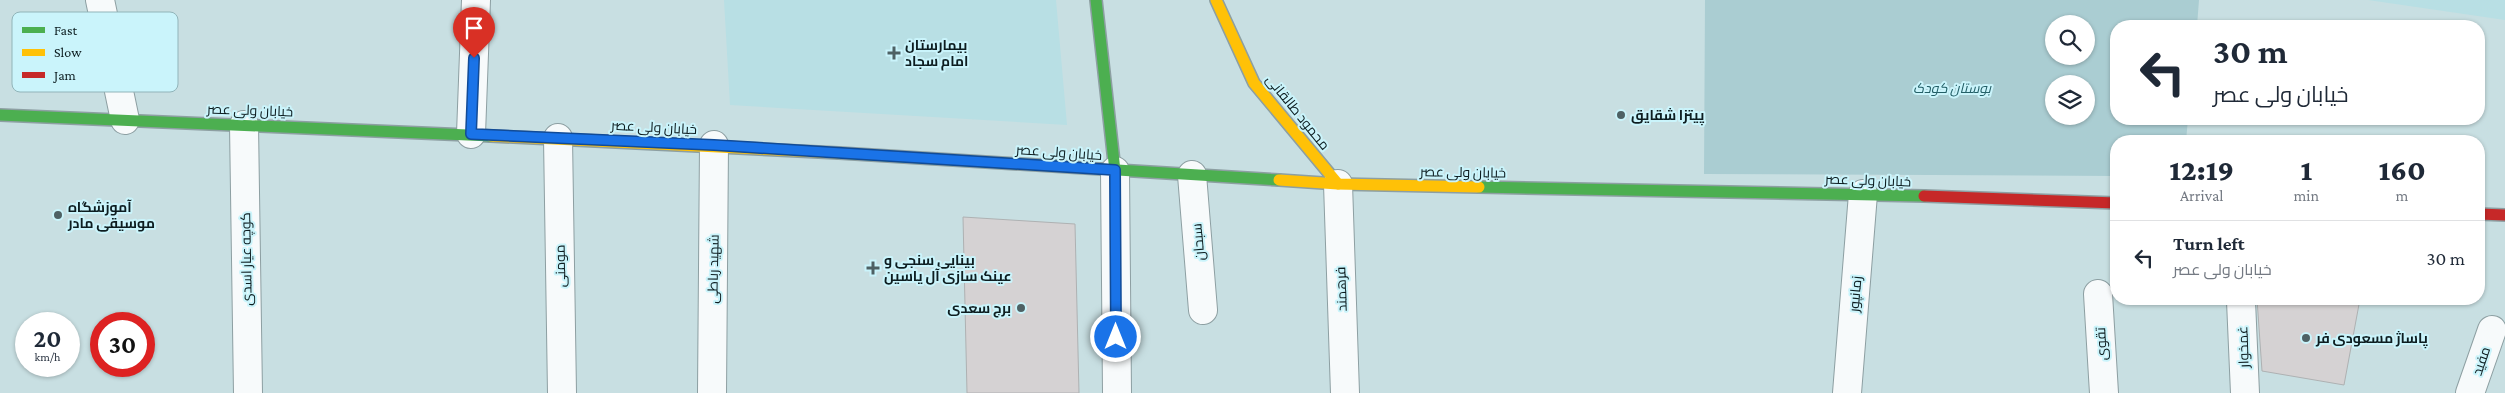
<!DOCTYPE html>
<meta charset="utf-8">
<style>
:root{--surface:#fff;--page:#f2f2f3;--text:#1f2937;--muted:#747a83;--line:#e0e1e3}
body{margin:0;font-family:"Crimson Pro",Cairo,serif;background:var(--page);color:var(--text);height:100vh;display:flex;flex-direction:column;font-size:19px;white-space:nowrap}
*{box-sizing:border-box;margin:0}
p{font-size:16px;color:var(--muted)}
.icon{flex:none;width:28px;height:28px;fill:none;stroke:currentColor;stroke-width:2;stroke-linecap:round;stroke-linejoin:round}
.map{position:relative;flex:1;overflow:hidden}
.sheet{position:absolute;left:2110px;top:135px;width:375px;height:170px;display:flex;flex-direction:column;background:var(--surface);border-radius:20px;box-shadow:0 1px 4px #0004}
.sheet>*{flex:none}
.banner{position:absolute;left:2110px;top:20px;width:375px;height:105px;border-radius:20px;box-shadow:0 1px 4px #0004;background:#fff;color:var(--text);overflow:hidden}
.fabs{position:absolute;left:2045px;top:15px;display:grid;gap:10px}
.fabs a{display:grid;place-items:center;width:50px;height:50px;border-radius:50%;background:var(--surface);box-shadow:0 1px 4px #0004;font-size:25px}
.speed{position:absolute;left:15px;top:312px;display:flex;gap:10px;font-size:25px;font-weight:700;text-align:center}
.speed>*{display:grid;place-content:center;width:65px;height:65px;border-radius:50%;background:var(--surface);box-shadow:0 1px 4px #0004;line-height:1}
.speed small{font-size:12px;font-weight:400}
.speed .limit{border:8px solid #d22;background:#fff;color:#111}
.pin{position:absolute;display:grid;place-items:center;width:42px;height:42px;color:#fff;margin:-51px -21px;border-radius:50% 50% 50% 0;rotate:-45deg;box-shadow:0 0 5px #0007}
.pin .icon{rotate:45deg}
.me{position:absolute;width:55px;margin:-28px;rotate:0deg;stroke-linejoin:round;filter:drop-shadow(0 0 4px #0008)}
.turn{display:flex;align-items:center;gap:18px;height:105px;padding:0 20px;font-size:22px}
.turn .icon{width:65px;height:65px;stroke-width:2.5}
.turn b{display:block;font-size:35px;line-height:42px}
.eta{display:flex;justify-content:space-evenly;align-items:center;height:85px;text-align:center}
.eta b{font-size:30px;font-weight:800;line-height:35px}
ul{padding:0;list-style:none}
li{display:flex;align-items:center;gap:15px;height:75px;padding:0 20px;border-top:1px solid var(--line)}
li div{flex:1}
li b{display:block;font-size:19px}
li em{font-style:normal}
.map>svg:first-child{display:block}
</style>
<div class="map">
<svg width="2505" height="393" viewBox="0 0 2505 393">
<rect width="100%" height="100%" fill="#c8dfe2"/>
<g fill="#b8dfe4">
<path d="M724,0H1056L1067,125L730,105Z"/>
<path d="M2368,0H2505V20Z"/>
</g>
<path fill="#aacdd2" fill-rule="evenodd" d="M1705,0H2199L2197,26H2116V119H2188L2186,141H2116V176L1704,174ZM2054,24H2086V56H2054ZM2054,84H2086V116H2054Z"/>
<g fill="#d5d2d3" stroke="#aeb1b2">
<path d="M963,217L1075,224L1079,393H967Z"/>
<path d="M2257,299H2360L2344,385L2262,371Z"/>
</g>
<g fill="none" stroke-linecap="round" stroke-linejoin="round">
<g stroke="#8d9fa2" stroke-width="30">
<g id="street">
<path d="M100,0L125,120"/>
<path d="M244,125L248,393"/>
<path d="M471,134L476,0"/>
<path d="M558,138L562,393"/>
<path d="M1115,171L1117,393"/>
<path d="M1192,175L1203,310"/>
<path d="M1338,184L1345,393"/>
<path d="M2098,294L2104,393"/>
<path d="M2241,301L2245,393"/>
<path d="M712,393L714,145"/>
<path d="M1847,393L1863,194"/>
<path d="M2470,393L2492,330"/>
</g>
</g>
<g stroke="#8d9fa2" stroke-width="14">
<g id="fast">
<path d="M1096,0L1115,171"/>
<path d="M0,115L491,136"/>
<path d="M839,153L1279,180"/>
<path d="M1479,187L1924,196"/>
</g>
</g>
<g stroke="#8d9fa2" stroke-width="14">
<g id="slow">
<path d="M1216,0L1254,83L1338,184"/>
<path d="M491,136L839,153"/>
<path d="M1279,180L1338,184L1479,187"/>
</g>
</g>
<g stroke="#8d9fa2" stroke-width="14">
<g id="jam">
<path d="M1924,196L2116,203"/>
<path d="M2479,214L2505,215"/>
</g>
</g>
<use href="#street" stroke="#f7fafb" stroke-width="28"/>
<use href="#fast" stroke="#4caf50" stroke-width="11"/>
<use href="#slow" stroke="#ffc107" stroke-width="11"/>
<use href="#jam" stroke="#c62828" stroke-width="11"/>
</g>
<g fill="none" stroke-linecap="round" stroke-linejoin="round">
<g stroke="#114b97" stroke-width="12">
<path id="route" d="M474,58L471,134L714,145L1115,170L1116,337"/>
</g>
<use href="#route" stroke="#1a73e8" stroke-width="9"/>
</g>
<g fill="#4e6164" stroke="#caf4fb" stroke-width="2">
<path d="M891.5 45.5h5v5h5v5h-5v5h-5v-5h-5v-5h5z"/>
<circle cx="1621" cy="115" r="5"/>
<circle cx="58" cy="215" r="5"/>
<path d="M870.5 260.5h5v5h5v5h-5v5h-5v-5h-5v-5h5z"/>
<circle cx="1021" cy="308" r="5"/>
<circle cx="2306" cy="338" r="5"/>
</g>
<g text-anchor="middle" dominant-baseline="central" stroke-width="4" stroke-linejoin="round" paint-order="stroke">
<g font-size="14" font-weight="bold" fill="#0d1d20" stroke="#caf4fb" text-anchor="start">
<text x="905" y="45">بیمارستان<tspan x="905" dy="16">امام سجاد</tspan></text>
<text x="1631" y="115">پیتزا شقایق</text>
<text x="68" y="207">آموزشگاه<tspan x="68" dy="16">موسیقی مادر</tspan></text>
<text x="884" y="260">بینایی سنجی و<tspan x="884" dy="16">عینک سازی آل یاسین</tspan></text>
<text x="1011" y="308" text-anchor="end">برج سعدی</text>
<text x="2316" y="338">پاساژ مسعودی فر</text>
</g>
<g font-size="14" font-style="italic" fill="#235f67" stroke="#caf4fb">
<text x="1952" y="88">بوستان کودک</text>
</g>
<g font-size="14" fill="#0d1d20" stroke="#caf4fb">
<text transform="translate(250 110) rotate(2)">خیابان ولی عصر</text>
<text transform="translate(1298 112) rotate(51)">محمود طالقانی</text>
<text transform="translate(654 127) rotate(3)">خیابان ولی عصر</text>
<text transform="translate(1059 152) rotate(4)">خیابان ولی عصر</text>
<text transform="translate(1463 172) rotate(1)">خیابان ولی عصر</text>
<text transform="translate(1868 180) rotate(2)">خیابان ولی عصر</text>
<text transform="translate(1198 242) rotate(-95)">سبحان</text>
<text transform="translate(246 259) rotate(-91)">کوچه عیار اسدی</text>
<text transform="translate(560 266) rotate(-91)">مومنی</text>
<text transform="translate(713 269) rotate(-89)">شهید رباطی</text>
<text transform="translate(1341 289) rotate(-92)">فرهمند</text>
<text transform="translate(1855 294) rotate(-85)">زمانپور</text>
<text transform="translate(2101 344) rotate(-93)">تقوی</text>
<text transform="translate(2243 347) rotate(-92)">غمخوار</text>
<text transform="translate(2481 361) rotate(-71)">مفید</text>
</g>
</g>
<rect x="12" y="12" width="166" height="80" rx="8" fill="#caf4fb" stroke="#91b4b9" stroke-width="1"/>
<rect x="22" y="27" width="23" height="6" fill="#4caf50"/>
<rect x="22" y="49" width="23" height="7" fill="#ffc107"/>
<rect x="22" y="72" width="23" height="6" fill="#c62828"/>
<g font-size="14" fill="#0d1d20">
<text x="54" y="35">Fast</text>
<text x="54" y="57">Slow</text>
<text x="54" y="80">Jam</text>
</g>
</svg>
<div class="fabs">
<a><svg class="icon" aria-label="search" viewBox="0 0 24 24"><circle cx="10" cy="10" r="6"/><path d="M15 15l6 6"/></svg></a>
<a><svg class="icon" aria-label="layers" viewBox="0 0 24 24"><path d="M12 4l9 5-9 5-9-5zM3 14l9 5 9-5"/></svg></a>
</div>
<div class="speed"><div>20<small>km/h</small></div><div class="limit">30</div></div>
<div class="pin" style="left:474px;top:58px;background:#d93025"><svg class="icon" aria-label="arrive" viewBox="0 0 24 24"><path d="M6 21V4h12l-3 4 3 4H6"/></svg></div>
<svg class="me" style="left:1116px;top:337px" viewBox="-20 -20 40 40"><circle r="17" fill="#1a73e8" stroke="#fff" stroke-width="3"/><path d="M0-11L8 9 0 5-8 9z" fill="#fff"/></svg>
<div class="banner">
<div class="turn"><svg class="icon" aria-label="left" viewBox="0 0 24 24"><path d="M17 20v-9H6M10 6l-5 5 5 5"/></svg><div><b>30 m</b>خیابان ولی عصر</div></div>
</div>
<section class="sheet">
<div class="eta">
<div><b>12:19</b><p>Arrival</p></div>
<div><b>1</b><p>min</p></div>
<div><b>160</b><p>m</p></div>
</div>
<ul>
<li><svg class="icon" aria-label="left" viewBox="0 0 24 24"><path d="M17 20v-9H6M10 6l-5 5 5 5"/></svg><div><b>Turn left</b><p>خیابان ولی عصر</p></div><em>30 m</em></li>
</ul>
</section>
</div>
